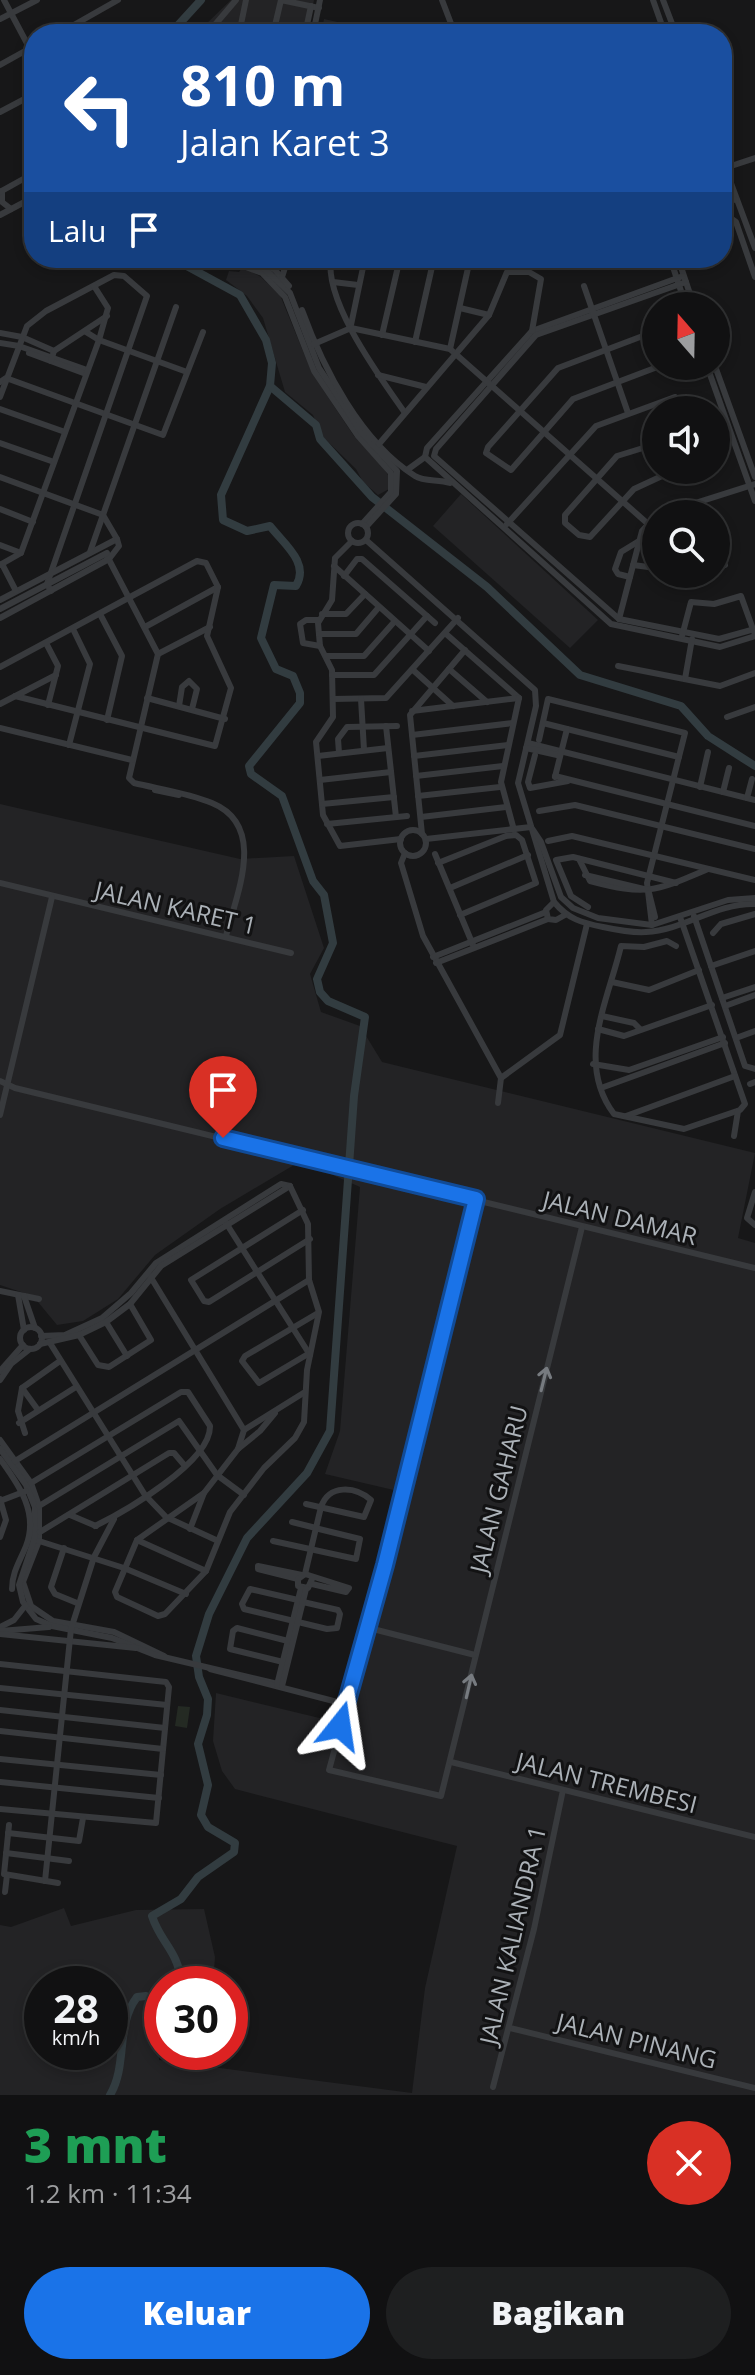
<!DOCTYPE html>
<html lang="id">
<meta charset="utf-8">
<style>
:root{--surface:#111112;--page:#1e1f20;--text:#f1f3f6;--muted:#9c9d9f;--line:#303132;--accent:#1a73e8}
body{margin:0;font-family:"Open Sans",sans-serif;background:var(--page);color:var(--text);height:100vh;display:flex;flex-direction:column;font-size:30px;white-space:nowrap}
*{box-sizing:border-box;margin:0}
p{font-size:26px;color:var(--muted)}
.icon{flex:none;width:44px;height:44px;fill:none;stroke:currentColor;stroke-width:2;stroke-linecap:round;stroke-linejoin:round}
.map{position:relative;height:2095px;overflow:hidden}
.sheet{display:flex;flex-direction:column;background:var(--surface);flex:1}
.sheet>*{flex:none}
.hud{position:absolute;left:24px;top:24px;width:708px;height:244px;border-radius:32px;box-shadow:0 4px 12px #0003,0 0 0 2px var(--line);background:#1a4fa0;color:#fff;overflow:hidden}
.needle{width:52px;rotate:340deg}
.controls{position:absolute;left:642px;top:292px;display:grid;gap:16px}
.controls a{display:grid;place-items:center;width:88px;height:88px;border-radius:50%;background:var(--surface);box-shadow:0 4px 12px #0003,0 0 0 2px var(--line);font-size:40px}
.speed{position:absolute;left:24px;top:1966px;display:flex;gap:16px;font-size:40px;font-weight:700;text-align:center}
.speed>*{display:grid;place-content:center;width:104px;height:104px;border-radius:50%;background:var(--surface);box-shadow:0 4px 12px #0003,0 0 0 2px var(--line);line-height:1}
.speed small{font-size:20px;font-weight:400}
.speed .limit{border:12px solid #d22;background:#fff;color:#111}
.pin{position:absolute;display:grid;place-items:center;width:68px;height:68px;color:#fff;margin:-82px -34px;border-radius:50% 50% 50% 0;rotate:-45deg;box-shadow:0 0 8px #0007}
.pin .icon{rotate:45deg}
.me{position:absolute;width:88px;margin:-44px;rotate:15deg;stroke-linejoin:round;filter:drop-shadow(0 0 6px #0008)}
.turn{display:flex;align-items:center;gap:28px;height:168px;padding:0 24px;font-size:36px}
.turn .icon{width:104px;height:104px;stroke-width:2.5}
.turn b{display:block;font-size:56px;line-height:68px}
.then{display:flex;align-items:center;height:76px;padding:0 24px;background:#0003;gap:16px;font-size:30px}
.round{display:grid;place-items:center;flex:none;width:84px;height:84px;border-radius:42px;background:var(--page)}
.summary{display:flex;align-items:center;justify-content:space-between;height:136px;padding:0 24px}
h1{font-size:48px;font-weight:800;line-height:60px;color:#1e9e55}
.action{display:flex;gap:16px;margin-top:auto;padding:16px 24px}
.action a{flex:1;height:92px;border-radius:48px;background:var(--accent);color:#fff;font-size:32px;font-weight:800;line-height:92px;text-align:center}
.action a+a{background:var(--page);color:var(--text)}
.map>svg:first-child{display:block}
</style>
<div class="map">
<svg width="755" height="2095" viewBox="0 0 755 2095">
<rect width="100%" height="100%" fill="#171718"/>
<g fill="#232325" fill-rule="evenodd">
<path d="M231,0H314L307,34H204L205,25Z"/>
<path d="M324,19L369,29L393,34H321Z"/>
<path d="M243,267L261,277L280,295L312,373L354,436L383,467L388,475L389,489L378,495L363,482L356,469L323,437L313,415L285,392L263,318L247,296L226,280L229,271L239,272Z"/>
<path d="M461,494L598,620L570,648L433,526Z"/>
<path d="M0,804L240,859L294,856L324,948L310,974L321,1012L360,1026L382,1062L755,1153L738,1238L755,1243V2095H0V1925L11,1927L64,1908L71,1926L136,1910L204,1909L215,1957L213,1984H162L159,2060L412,2093L425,1988L457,1846L235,1789L222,1771L213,1741L216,1693L336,1722L398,1491L325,1474L340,1431L360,1187L326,1172L294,1165L220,1209L155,1255L118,1299L83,1321L57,1325L33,1296L0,1285ZM42,1984H110V2052H42Z"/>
</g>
<path fill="#242a23" d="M178,1706L190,1707L187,1728L175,1726Z"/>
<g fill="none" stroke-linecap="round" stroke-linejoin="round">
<g stroke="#323c40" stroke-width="8">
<path d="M170,34L201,0"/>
<path d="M172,258L240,295L266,340L272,363L270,386L221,495L223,520L247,531L270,526C284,544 310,563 296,586L274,585L261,638L276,669L293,676L300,693V703L249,766L251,774L282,796L313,881L324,895L333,943L317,979L320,992L328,1001L365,1017L354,1096L330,1431L307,1473L247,1538L209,1614L196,1656L199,1677L208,1699L207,1715L198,1744L208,1785L201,1815L208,1827L235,1843L234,1852L198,1877L181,1899L152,1916C161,1944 177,1948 182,1984"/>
<path d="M270,386L316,425L320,439L372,497L487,587L580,675L681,706L708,736L755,766"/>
<path d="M110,2095C128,2065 115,2026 137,1997L146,1996L162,2010"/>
</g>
<g stroke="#383a3d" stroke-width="6">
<path d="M4,0L30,49"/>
<path d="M442,0L455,34"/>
<path d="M653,0L665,34"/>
<path d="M663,0L676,34"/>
<path d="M0,19L37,0"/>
<path d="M58,34L118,0"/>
<path d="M207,34L236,0"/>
<path d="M239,34L246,0"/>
<path d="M273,34L281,0L319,8"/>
<path d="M305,34L311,6"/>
<path d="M313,34L320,0"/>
<path d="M0,65L34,46"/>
<path d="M0,112L34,94"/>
<path d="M722,159L755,248"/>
<path d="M725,168L755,158"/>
<path d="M2,191V202L11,209"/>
<path d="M0,192L34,173"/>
<path d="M722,197L736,200"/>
<path d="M722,212L736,222L755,277"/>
<path d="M0,215L34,197"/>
<path d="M222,258L262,273L285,297L314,371L358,436L391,473V492L362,524"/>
<path d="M241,258L265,269L290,293L319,368L362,433L397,471L396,494L366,527"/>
<path d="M256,258L275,270L289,286"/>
<path d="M331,258C324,302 380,377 405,413"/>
<path d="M670,258L686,306"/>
<path d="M678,258L694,306"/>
<path d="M683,276L532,331L427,448L425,457L611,624L720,647L755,636"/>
<path d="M282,277L288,258"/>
<path d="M333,282L358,285"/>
<path d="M686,282L536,335L436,449L434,456L619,619L719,639L755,629"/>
<path d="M584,286L628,413"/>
<path d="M460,308L489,315"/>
<path d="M302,310C323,368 361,442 415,476C424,482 439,479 450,483"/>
<path d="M351,325L365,258"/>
<path d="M656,331L558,368L488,447L486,453L511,470L573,399L660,366"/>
<path d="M86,332L99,340L187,372"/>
<path d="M0,333L22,337L54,351"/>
<path d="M382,335L400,258"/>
<path d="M415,342L434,258"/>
<path d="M0,343L19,346L87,370"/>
<path d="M314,344L351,328L450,349L647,523"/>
<path d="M450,349L468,268"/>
<path d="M29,353L86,374"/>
<path d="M51,361L54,351L107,316"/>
<path d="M707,366L755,501"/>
<path d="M715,366L755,477"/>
<path d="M378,375L426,387"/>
<path d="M0,382L6,378L163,435L203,332"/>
<path d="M0,397L27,326L46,311L114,275L124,276L147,296L47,584L51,591"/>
<path d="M0,409L65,432"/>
<path d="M0,443L54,462"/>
<path d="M379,444L489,315L507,272H529L541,279L532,331"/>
<path d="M656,444L617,456L565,515V523L579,535L590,537L634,489L675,470"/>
<path d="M407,470L425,457"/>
<path d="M0,477L103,515L117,539L0,600"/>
<path d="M0,509L33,522"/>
<path d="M661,514L755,484"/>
<circle cx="358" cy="533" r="10"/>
<path d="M507,524L596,426L675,397"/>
<path d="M366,540L535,690L536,706L518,783L554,902C568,919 582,923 603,927C617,930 632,933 646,932C685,930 715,903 755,904"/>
<path d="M352,541L335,558L332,600L318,623L320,646L332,670L333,717L316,742L323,815L340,846L401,839"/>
<path d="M0,545L21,553"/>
<path d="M90,552L176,307"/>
<path d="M106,554L158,654L129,778L134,783C159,789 188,793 212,803C268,826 236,895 226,936"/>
<path d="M2,564L16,591"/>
<path d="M0,565L21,553L99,340L108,308L94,286"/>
<path d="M633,565L656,568"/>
<path d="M334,566L429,651"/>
<path d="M716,569L725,565"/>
<path d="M690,574H705"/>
<path d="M344,576L357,559H362L435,623"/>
<path d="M630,577L618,574L615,569L621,552L639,541"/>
<path d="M0,609L107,553"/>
<path d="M100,614L122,656L107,720"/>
<path d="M322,614H346L365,594"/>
<path d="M0,618L109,559L119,546L117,539"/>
<path d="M619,619L642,531L656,516"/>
<path d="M319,620H306L300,624L303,643L320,646"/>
<path d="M145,627L218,587"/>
<path d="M445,633L519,698"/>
<path d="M319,634H356L379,607"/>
<path d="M682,636L691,602L714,604L741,596L754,632"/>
<path d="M46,643L58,666L48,705"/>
<path d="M158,654L210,627"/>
<path d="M326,656H364L395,621"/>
<path d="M618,666L720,686L755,673"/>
<path d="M0,667L197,561L206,563L218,587L207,636L231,688L215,746L15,696"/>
<path d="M449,669L487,702"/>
<path d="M413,670L453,706"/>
<path d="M332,675H374L427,616"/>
<path d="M685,679L692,639"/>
<path d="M147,698L225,719"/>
<path d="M333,699L386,698L458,618"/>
<path d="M361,699L364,750"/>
<path d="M0,704L56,675"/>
<path d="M179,706L182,687L189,681L197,689L192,709"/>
<path d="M412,711L519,698"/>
<path d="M727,717L755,707"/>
<path d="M543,723L679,757"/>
<path d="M386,726L396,817"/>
<path d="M0,728L132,760"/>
<path d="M412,735L513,723"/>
<path d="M539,740L548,699L685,733L647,883L652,925"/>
<path d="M528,743L755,800"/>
<path d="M69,745L90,664L73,629"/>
<path d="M526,748L557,755L561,752"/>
<path d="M339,753L338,739L347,727L397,726"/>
<path d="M535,755L528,782L530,788L568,781"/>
<path d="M318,756L388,748"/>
<path d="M414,756L508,745"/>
<path d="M416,776L503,766"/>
<path d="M555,776L755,826"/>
<path d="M555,777L567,729"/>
<path d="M320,780L391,772"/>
<path d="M700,787L708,752"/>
<path d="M155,790L179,795"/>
<path d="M723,792L729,768"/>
<path d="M418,796L500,787"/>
<path d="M747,798L752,779"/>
<path d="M322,804L394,797"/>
<path d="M539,811L575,805L755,849"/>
<path d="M421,817L506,807"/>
<path d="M327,824L407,816"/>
<path d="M514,830L501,782L519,698"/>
<path d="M533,830L541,842L561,897L573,908L598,918L652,925L728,900L755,898"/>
<circle cx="413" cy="843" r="13"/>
<path d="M422,834L410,715L465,650"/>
<path d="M426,839L531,827"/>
<path d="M548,841L572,836L755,880"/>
<path d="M405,853L401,863L423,936L501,1078L498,1103"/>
<path d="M435,854L473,945"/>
<path d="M579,859L590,881C647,896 654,892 708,869"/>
<path d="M438,863L506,836L516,835L522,840L536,883L460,915"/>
<path d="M585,875L648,890"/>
<path d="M0,883L291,953"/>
<path d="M450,888L528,855"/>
<path d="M649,893L655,917"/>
<path d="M554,902L546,910L548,919L556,920L565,915"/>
<path d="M588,907L571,896L556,860L573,857L676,883"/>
<path d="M694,916L745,1066L755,1069"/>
<path d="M713,933L721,924L755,914"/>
<path d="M676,946L667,941L644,947L621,946C608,1001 575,1062 614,1114L684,1129L740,1110L745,1104L680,917"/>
<path d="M433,957L546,912"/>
<path d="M436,963L548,919"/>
<path d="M711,966L755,951"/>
<path d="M612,982L649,990L699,970"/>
<path d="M722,998L755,987"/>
<path d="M725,1006L755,995"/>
<path d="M602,1016L634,1023L640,1029"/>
<path d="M598,1029L624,1036L712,1005"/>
<path d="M736,1038L755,1031"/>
<path d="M593,1064L629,1070L723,1037"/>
<path d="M501,1078L560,1035L587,924"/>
<path d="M0,1081L15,1088L755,1268"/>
<path d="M750,1084L755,1082"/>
<path d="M601,1088L725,1043"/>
<path d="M0,1115L52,897"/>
<path d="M626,1116L735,1076"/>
<path d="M734,1136L738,1111"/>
<path d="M755,1192L747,1218L755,1225"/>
<path d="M476,1199L385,1565L329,1770L441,1796L582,1227"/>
<path d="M303,1210L191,1280L204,1301L209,1302L310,1239"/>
<path d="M226,1223L310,1355"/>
<path d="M150,1276L244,1430"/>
<path d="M0,1291L39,1299"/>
<path d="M18,1295L24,1330"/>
<path d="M24,1296L35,1328"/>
<path d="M106,1322L127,1356"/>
<circle cx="31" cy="1338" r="11"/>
<path d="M77,1332L98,1365L109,1367L151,1340L130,1304"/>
<path d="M41,1336L65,1335L102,1318L131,1293L156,1263L281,1184L290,1186"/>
<path d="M50,1343L145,1495L166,1517L216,1540"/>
<path d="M40,1344L79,1335L106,1322L130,1304L161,1266L290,1186"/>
<path d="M308,1354L259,1383L242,1361L245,1356L318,1313"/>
<path d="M0,1371L23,1345"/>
<path d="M0,1380L11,1364L30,1349"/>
<path d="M22,1388L38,1410"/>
<path d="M19,1423L76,1387"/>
<path d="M244,1430L238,1449L204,1493L137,1540L115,1592L117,1597L158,1616L165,1614L206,1571L230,1512L264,1468L295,1438L304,1422L307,1370L319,1312L309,1280L308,1224L290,1186"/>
<path d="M244,1430L305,1392"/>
<path d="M25,1433L18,1411L22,1388L60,1361"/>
<path d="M0,1440L31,1483L39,1506V1541L23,1582L31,1606L53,1621L114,1632L164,1656"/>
<path d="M0,1449L26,1485L35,1507L34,1540L19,1585L23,1602L36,1619L52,1626L112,1638L155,1655L282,1685"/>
<path d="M238,1449L260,1431L275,1413"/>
<path d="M0,1459C19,1485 39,1513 26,1546C20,1561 12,1572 12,1589"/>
<path d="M15,1461L309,1280"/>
<path d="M31,1483L181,1392H188L210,1426C211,1462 124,1512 95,1526"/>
<path d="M0,1499L6,1520L0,1537"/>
<path d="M0,1501L26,1491"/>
<path d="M39,1506L179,1421L217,1475L244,1495"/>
<path d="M70,1515L96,1526"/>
<path d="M292,1522L316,1528"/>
<path d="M190,1529L204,1493"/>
<path d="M40,1532L169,1453H174L185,1466"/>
<path d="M137,1540L206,1571"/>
<path d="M39,1541L124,1568L186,1594"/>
<path d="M273,1541L356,1559L360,1539L319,1529"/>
<path d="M64,1548L51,1587L55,1594L77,1603"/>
<path d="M305,1574L321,1507C329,1484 355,1486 371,1500L364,1517L306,1504"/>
<path d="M298,1579L258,1569V1566L302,1575"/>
<path d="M312,1579L308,1588L298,1586V1579L305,1574L349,1588L346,1592L312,1584"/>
<path d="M298,1600L250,1589L242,1604L244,1609L327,1629L337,1628L340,1614L338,1610L303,1602"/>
<path d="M0,1627L14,1620L25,1606"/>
<path d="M369,1628L475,1655"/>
<path d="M0,1631L49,1627"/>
<path d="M0,1634L136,1648"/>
<path d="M283,1662L230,1649L233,1631L237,1628L288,1641"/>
<path d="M0,1664L166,1682L169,1687L156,1823L0,1809"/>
<path d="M210,1669L345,1704"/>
<path d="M277,1685L301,1588"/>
<path d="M282,1686L306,1589"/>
<path d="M0,1688L167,1705"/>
<path d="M0,1710L165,1728"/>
<path d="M0,1731L163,1749"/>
<path d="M0,1759L161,1775"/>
<path d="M451,1762L755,1837"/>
<path d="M0,1782L159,1798"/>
<path d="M9,1825L4,1874L58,1883"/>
<path d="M8,1833L79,1841L83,1818"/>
<path d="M6,1853L69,1861"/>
<path d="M45,1881L71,1629L94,1557L114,1519"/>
<path d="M5,1892L7,1875"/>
<path d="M510,2028L755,2088"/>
<path d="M493,2087L534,1929L563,1790"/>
</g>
</g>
<defs><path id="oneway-shaft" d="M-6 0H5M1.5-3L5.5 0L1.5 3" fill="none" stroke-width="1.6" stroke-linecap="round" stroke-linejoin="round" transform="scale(2)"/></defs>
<g stroke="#777b80">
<use href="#oneway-shaft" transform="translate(544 1379) rotate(-76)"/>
<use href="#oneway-shaft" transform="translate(469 1686) rotate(-77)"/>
</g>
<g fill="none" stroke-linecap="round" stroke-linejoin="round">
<g stroke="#114b97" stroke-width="20">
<path id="route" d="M223,1138L476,1199L385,1565L340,1726"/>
</g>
<use href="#route" stroke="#1a73e8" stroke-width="14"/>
</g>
<g text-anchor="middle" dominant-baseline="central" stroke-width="6" stroke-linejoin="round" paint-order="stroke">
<g font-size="24" fill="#abb1b7" stroke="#121213">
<text transform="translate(176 907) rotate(13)">JALAN KARET 1</text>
<text transform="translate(620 1217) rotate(14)">JALAN DAMAR</text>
<text transform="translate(498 1489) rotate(-76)">JALAN GAHARU</text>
<text transform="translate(607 1782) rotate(14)">JALAN TREMBESI</text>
<text transform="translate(512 1935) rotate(-77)">JALAN KALIANDRA 1</text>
<text transform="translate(637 2040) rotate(14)">JALAN PINANG</text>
</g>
</g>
</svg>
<div class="controls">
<a><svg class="needle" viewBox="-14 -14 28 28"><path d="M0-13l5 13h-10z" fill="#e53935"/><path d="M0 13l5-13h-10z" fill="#9c9d9f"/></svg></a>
<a><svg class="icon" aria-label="sound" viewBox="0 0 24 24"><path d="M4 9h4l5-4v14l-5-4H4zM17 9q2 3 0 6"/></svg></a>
<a><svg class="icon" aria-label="search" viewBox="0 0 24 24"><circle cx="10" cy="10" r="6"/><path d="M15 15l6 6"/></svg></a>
</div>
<div class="speed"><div>28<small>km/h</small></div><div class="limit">30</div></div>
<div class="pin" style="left:223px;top:1138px;background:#d93025"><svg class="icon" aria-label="arrive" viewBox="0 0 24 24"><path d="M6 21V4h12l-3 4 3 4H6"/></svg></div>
<svg class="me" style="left:340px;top:1726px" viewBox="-20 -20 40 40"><path d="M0-17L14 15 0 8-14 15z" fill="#1a73e8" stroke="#fff" stroke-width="4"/></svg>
<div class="hud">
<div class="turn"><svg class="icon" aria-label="left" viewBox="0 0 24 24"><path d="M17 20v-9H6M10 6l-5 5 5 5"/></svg><div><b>810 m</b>Jalan Karet 3</div></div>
<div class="then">Lalu<svg class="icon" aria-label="arrive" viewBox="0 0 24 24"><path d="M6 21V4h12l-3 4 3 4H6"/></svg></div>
</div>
</div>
<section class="sheet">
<div class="summary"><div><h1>3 mnt</h1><p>1.2 km · 11:34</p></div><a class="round" style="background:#d93025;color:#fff"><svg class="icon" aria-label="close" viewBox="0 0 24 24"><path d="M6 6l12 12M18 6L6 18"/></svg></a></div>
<div class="action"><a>Keluar</a><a>Bagikan</a></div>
</section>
